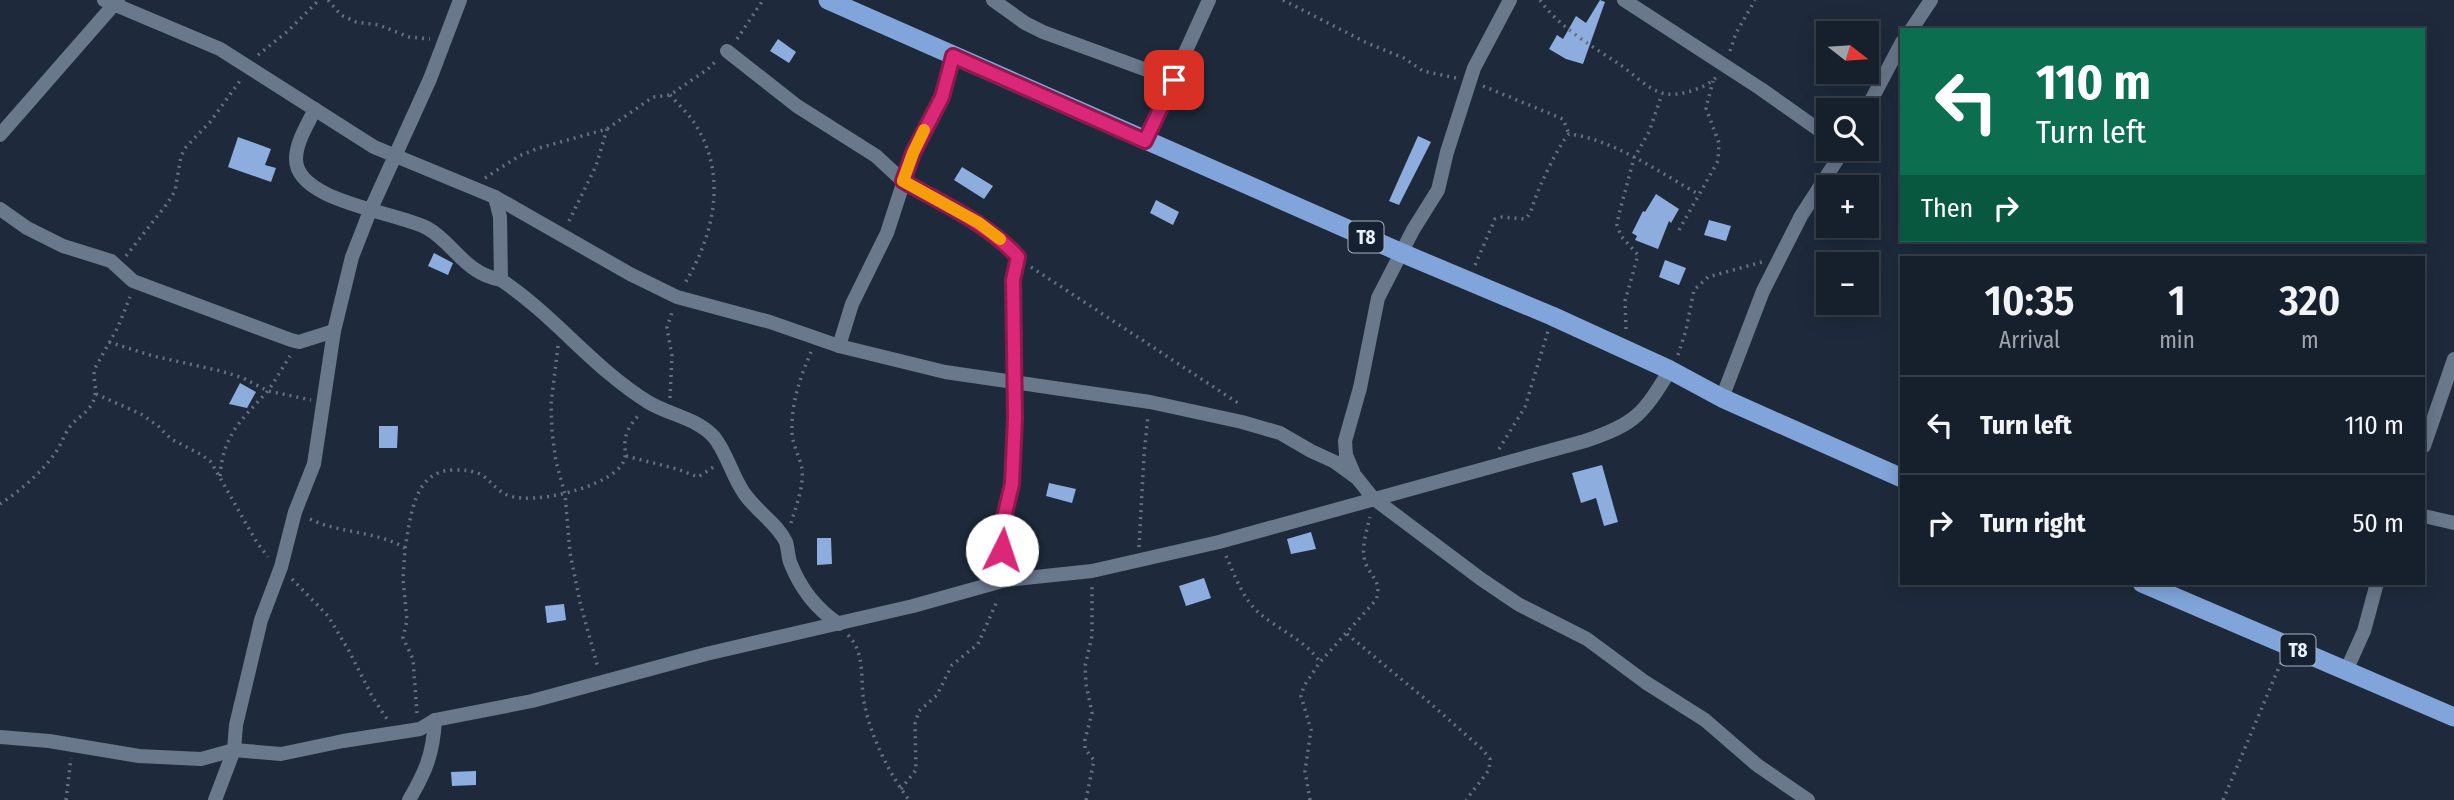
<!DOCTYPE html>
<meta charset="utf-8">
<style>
:root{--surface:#16202c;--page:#1f2834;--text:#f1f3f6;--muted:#9ea3a9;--line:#353e48}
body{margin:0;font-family:"Fira Sans Condensed",sans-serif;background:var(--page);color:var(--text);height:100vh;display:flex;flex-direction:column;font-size:26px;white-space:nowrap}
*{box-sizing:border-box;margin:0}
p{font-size:23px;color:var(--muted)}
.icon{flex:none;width:38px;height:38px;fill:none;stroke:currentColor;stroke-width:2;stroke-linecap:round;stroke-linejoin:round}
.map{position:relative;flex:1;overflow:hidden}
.side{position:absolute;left:1900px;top:256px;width:525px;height:329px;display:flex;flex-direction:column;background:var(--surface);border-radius:0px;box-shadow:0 4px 18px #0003,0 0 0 2px var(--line)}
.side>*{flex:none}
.guide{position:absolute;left:1900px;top:28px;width:525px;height:214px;border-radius:0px;box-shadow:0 4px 18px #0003,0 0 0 2px var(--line);background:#0b6e4f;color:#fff;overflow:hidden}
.needle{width:46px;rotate:107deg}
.controls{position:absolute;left:1816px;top:21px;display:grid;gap:14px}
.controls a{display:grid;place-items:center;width:63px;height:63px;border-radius:0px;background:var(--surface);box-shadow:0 4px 18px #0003,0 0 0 2px var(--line);font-size:35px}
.pin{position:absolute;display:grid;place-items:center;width:60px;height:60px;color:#fff;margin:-30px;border-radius:14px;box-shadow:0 4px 10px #0006}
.me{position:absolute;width:77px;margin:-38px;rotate:4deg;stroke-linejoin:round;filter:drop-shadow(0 0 5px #0008)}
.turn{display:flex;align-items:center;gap:24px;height:147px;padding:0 21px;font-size:32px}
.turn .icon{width:91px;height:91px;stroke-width:2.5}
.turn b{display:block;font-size:49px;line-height:60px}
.then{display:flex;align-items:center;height:66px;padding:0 21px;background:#0003;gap:14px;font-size:26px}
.eta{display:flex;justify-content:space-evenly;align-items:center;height:119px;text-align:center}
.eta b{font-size:42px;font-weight:600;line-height:49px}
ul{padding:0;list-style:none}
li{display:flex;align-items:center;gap:21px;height:98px;padding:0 21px;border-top:2px solid var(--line)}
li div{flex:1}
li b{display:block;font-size:26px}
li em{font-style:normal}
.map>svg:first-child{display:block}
</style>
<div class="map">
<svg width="2454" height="800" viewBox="0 0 2454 800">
<rect width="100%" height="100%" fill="#1e2a3b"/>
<g fill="#8caddd">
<path d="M1600,0L1605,2L1583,64L1566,59L1549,49L1557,35L1563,39L1576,16L1586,23Z"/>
<path d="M778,39L796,52L789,63L770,51Z"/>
<path d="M1418,136L1431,142L1399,205L1389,201Z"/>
<path d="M238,137L271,149L265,165L276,168L271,182L228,167Z"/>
<path d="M962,167L993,186L984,199L954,180Z"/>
<path d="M1656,194L1679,209L1671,223L1669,221L1658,249L1635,240L1637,236L1632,233L1643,211L1645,212Z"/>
<path d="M1156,200L1179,212L1173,225L1150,213Z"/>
<path d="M1709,220L1731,226L1726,241L1704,235Z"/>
<path d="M434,253L453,263L448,275L428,266Z"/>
<path d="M1665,260L1686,268L1679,285L1659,277Z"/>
<path d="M240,383L256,392L247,408L229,404Z"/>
<path d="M379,426H398L397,448H379Z"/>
<path d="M1602,465L1618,522L1604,526L1596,498L1581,503L1572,473Z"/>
<path d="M1049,483L1076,489L1072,503L1046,496Z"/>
<path d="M1311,532L1316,549L1291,554L1287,539Z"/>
<path d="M817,538H831L832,564L817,565Z"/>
<path d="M1204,578L1211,598L1186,606L1179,586Z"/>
<path d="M564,604L566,620L547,623L545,606Z"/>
<path d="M476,771V785L452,786L451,772Z"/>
</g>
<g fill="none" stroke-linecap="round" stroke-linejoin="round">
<g stroke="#667080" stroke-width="3.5" stroke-dasharray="2 5" stroke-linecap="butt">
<path d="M328,0L341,15L356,22L379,25L409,37L430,39"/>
<path d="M1283,0L1367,43L1404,58L1423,71L1456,78"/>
<path d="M1540,0C1558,26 1590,45 1616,62C1631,71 1645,88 1662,93C1676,98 1708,88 1717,76"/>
<path d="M737,39L763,0"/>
<path d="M1730,51L1736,33L1755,0"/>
<path d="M258,55L288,31L319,0"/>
<path d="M1483,86L1563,119L1569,134"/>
<path d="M670,95C678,104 688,113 695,124C728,175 714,235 685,283"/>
<path d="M485,178L519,156L539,148L607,129L653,97L670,95L708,69L717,60"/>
<path d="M569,221L596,166L607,129"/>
<path d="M1679,230L1718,161L1719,143L1706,108L1713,81"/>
<path d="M126,256L167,204L175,191L181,156L186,147L210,122L242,78"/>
<path d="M1475,265L1495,219L1502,217L1525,219C1531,214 1532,207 1535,199C1540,185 1559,144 1569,134C1613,139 1662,174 1700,195"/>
<path d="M1031,267L1241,405"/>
<path d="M1626,329L1625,301L1638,255L1621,236L1617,225L1619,214L1634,158L1649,132L1662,94"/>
<path d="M109,342L153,356L221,371L243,378L268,391L311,400"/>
<path d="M558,346L551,404L552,432L556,462L565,494L570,553L580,602L598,668"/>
<path d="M1678,355L1686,330L1694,290L1708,277L1762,262"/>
<path d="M96,394L141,414L158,426L171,439L202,455L211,462L256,541L268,557"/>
<path d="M670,398L672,356L667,328L673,309"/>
<path d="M1499,449L1525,407L1548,331"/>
<path d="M626,456L677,469L698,477L715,466"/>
<path d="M220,476C223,436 240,421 266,393C275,382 282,368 290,356"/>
<path d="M0,504C20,491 42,472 56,452C62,443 65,432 72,424C81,415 93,409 95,395C97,386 92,377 95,368L118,327L130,297"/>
<path d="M310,519C340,534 374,530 405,548L403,579L407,620L403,638L413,659L417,713"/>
<path d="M791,523C796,506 804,487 802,469C800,457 792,444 792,432C791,403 800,378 811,352"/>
<path d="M1139,547L1144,455L1148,415"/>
<path d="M405,548C411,517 413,471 453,470C463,470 471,470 480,474C491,480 497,492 510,496C535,504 597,489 617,470C631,457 622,451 626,436C628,427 635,420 640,413"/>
<path d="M1226,556C1235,576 1243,599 1259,613C1278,629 1306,641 1320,662"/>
<path d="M292,579L328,616L349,651L373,698L387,719"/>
<path d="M1347,634L1430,703L1482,749L1490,759L1489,770L1466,800"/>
<path d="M848,635C867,655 859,682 865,707C872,739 890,775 909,800"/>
<path d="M901,789L916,770L915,724L919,711L937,695L952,665L978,644L998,599"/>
<path d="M66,800L71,758"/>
<path d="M1086,800L1094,760L1085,749V740L1092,713L1086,684L1085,666L1092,636V587"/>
<path d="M1310,800L1305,771L1311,730L1301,696L1304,686L1320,662L1376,600C1383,578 1367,576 1364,557C1362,545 1367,529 1370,517"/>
<path d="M2223,800L2282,660"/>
</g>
<g stroke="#6a788c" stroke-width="14">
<path d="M104,0L220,49L374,147L495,197L630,274L677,297L770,322L839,346L945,372L1150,402L1242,422L1280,433L1311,451L1335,462L1357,478L1373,498L1481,579L1518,604L1587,639L1645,682L1705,720L1757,765L1808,800"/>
<path d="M993,0L1025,23L1043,32L1174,80"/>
<path d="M1624,0L1761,89L1829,137"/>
<path d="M1911,30L1931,0"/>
<path d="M727,51L797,106L876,156L903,181L979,223L1006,244L1018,257L1013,280L1016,381L1012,484L1002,526L1006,580"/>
<path d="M315,109C308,124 296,142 296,159C296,202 398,212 427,228C447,239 458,259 476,270C483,275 492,278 501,280"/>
<path d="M1866,110L1902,42"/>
<path d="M0,135L118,0"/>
<path d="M1145,141L1209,0"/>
<path d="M495,197L500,217L501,280C555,316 593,368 648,402C669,415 697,418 714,437C727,453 732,476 744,493C756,511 777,523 786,542C788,548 788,556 790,562C800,588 816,609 839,624"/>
<path d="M0,209L27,228L63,246L111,261L133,281L291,340L299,342L334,331"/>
<path d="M839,346L852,304L887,233L913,153L942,98L953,56"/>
<path d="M1722,398L1763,291L1801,216L1844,149"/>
<path d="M2424,446L2454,359"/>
<path d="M1354,474L1346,455L1345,441L1360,388L1378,298L1413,230L1438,190L1447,152L1474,68L1510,0"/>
<path d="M2424,516L2454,523"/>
<path d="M2346,671L2364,631L2377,583"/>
<path d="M0,737L49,741L139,756L201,759L234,750L281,754L343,741L420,729L435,720L532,701L706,654L913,606L1006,580L1092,571L1219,542L1585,441C1636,424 1643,414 1670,370"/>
<path d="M215,800L234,750L236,725L261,620L281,567L295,512L314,464L334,331L352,257L370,211L430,79L460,0"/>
<path d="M409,800C426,771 433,754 435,720"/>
</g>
<g stroke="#81a5da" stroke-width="19">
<path d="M828,0L1402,253L1552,316L1670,370L1722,398L1902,478"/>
<path d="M2142,583L2454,717"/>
</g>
</g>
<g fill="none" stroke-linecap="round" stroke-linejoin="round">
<g stroke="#8e194d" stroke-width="18">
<path id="route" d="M1002,550V526L1012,484L1015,418L1013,280L1018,257C987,223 943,204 903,181L913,153L942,97L953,56L1145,141L1174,80"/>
</g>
<use href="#route" stroke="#db2777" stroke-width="12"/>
<path stroke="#f59e0b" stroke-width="12" d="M924,130L913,153L903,181L979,223L1000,239"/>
</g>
<g text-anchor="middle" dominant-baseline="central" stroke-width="7" stroke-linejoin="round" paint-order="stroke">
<g fill="#152030" stroke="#a9b2bf" stroke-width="2">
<rect x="1348.5" y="221.5" width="35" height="31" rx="5"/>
<rect x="2280.5" y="634.5" width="35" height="31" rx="5"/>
</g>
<g font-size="19" font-weight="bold" fill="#e8f0fc">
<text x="1366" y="237">T8</text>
<text x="2298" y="650">T8</text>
</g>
</g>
</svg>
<div class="controls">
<a><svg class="needle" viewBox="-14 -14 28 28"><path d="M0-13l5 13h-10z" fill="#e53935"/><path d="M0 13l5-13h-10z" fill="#9ea3a9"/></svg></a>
<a><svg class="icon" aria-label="search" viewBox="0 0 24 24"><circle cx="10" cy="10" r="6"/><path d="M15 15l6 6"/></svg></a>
<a>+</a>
<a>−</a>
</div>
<div class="pin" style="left:1174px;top:80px;background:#d93025"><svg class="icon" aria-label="arrive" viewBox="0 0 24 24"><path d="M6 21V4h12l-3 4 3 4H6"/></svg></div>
<svg class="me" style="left:1002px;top:550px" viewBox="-20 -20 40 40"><circle r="19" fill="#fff"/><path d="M0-13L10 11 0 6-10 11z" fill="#db2777"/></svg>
<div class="guide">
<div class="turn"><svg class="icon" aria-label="left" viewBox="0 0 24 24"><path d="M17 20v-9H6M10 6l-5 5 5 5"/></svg><div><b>110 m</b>Turn left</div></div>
<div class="then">Then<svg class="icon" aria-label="right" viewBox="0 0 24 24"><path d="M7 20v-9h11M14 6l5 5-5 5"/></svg></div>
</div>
<section class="side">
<div class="eta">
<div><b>10:35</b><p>Arrival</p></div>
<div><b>1</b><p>min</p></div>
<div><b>320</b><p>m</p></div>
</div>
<ul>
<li><svg class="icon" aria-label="left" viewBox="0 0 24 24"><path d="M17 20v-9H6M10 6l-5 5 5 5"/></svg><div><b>Turn left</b></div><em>110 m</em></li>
<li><svg class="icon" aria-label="right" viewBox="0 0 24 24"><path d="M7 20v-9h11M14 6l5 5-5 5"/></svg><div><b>Turn right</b></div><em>50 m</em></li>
</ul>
</section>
</div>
